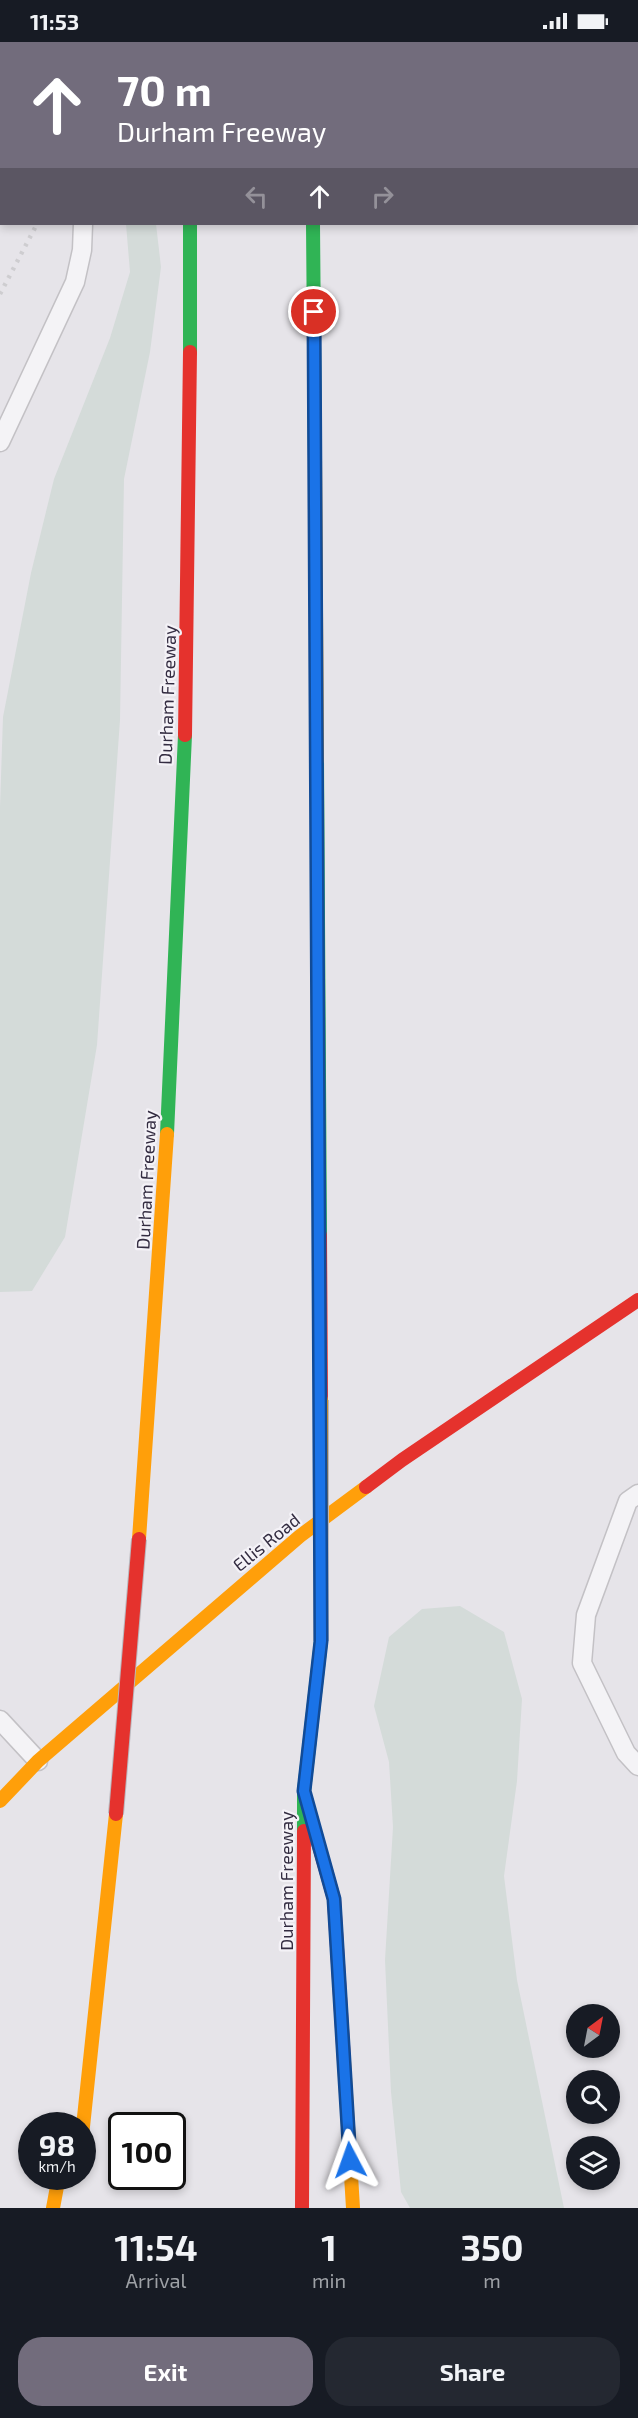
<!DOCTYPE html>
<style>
:root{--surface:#171b24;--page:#242831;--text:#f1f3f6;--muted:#9ea1a6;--accent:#726c7c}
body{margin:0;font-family:"Exo 2",sans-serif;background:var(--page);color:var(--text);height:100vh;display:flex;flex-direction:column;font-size:22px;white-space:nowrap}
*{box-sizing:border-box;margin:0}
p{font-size:20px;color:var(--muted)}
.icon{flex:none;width:33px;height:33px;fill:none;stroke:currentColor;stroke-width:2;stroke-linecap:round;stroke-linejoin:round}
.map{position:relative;height:2166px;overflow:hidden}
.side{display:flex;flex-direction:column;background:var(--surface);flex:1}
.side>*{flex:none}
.guide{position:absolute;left:0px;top:0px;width:639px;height:183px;box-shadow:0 3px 9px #0003;background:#726c7c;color:#fff;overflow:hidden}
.needle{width:39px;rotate:32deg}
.buttons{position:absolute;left:566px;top:1962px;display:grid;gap:12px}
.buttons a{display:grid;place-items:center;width:54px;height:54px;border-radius:50%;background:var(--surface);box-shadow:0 3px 9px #0003;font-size:30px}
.speed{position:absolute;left:18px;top:2070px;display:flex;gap:12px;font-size:30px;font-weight:700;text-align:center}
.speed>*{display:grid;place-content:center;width:78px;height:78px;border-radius:50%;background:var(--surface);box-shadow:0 3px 9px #0003;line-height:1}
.speed small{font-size:15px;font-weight:400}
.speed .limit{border:3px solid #111;border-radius:9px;background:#fff;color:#111}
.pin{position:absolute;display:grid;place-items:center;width:51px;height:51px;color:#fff;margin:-26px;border:3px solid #fff;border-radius:50%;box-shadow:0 2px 6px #0007}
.me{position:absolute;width:66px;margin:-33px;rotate:356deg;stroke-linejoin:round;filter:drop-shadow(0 0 4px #0008)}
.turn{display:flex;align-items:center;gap:21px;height:126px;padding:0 18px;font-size:27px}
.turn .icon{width:78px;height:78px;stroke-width:2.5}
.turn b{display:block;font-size:42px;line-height:51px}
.lanes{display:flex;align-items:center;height:57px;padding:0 18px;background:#0003;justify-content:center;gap:30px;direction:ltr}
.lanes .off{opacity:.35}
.eta{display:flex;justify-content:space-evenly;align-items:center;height:102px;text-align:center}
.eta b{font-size:36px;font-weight:700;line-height:42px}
.cta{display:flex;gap:12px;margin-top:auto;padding:12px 18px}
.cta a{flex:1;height:69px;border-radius:24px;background:var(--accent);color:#fff;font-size:24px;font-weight:700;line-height:69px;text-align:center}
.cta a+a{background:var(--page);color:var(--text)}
.status{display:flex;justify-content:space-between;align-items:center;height:42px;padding:0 30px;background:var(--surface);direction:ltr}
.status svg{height:16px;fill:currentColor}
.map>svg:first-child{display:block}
</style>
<div class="status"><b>11:53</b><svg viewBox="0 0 49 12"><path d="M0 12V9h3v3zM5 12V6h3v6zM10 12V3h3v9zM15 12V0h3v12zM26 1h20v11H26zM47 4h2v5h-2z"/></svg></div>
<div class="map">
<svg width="638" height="2166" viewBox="0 0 638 2166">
<rect width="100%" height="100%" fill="#e6e4e9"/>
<g fill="#d4dbd9">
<path d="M126,182H156L161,225L150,310L124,437L120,678L97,1003L65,1195L32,1249L0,1250V765L3,675L31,531L54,437L110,296L130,230Z"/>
<path d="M460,1564L504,1590L522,1657L517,1739L504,1834L517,1938L564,2166H410L401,2150L391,2050L385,1918L393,1785L389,1720L374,1664L389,1595L422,1567Z"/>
</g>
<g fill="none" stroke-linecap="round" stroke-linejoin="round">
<g stroke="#c3c1c5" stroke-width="21">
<g id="lane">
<path d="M0,400L75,240L82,208L83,182"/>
<path d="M638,1452L628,1459L586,1573L582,1621L626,1711L638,1724"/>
<path d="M0,1678L38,1719"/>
</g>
</g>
<use href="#lane" stroke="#f4f3f6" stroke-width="18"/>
<g stroke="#30b455" stroke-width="14">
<path d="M190,182V310"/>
<path d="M313,182L315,415"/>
<path d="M317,718L320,1193"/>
<path d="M167,1092L185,693"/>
<path d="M304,1789V1749L321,1599"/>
</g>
<g stroke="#ff9f0a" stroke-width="14">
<path d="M312,0V2"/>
<path d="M315,415L317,718"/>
<path d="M139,1497L167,1092"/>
<path d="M0,1759L38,1719L300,1494L366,1445"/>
<path d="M344,2019L353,2166"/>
<path d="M82,2094L116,1772"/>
<path d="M53,2166L59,2134"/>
</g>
<g stroke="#e5322d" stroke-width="14">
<path d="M190,0V2"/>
<path d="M185,693L190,310"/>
<path d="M320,1193L321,1358"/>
<path d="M366,1445L402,1418L638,1258"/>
<path d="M315,1790L334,1857L344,2019"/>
<path d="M302,2166L304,1789"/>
</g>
<g stroke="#cecdd0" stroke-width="4.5" stroke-dasharray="3 6" stroke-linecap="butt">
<path d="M129,2L130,0"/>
<path d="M0,252L37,182"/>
</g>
<g stroke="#b9b7bd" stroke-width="16" stroke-linecap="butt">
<path id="slow-bridge" d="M321,1358V1599"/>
</g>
<g stroke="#b9b7bd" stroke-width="16" stroke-linecap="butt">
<path id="jam-bridge" d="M116,1772L139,1497"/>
</g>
<use href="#slow-bridge" stroke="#ff9f0a" stroke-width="14"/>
<use href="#jam-bridge" stroke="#e5322d" stroke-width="14"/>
</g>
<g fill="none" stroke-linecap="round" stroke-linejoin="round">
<g stroke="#114b97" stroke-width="15">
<path id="route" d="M314,270L321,1599L304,1749L334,1857L350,2118"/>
</g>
<use href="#route" stroke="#1a73e8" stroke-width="10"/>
</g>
<g text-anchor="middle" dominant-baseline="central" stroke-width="4.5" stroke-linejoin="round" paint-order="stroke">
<g font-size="18" fill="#332c41" stroke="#f4f2f7">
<text transform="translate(167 653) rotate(-88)">Durham Freeway</text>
<text transform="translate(146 1138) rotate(-87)">Durham Freeway</text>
<text transform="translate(266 1500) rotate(-39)">Ellis Road</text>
<text transform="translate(286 1839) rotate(-90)">Durham Freeway</text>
</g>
</g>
</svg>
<div class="buttons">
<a><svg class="needle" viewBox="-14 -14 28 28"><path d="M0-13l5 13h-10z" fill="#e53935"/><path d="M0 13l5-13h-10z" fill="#9ea1a6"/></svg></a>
<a><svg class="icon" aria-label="search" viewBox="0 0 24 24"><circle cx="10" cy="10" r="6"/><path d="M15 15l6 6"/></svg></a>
<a><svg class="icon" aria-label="layers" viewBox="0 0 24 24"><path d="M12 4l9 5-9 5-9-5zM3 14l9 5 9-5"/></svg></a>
</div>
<div class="speed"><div>98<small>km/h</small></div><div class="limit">100</div></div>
<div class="pin" style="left:314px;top:270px;background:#d93025"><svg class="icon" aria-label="arrive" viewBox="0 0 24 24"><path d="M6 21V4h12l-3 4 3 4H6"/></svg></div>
<svg class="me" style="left:350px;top:2118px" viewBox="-20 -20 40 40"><path d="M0-17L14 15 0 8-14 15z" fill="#1a73e8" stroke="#fff" stroke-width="4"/></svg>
<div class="guide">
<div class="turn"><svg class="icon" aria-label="ahead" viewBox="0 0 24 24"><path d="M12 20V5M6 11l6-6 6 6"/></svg><div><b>70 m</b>Durham Freeway</div></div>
<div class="lanes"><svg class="icon off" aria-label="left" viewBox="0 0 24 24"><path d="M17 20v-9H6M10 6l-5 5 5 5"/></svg><svg class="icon" aria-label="ahead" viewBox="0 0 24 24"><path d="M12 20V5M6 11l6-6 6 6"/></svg><svg class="icon off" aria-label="right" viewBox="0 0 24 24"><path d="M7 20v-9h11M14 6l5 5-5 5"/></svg></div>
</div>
</div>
<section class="side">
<div class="eta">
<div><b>11:54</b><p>Arrival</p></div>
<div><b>1</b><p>min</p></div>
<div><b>350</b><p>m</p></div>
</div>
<div class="cta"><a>Exit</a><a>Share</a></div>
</section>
